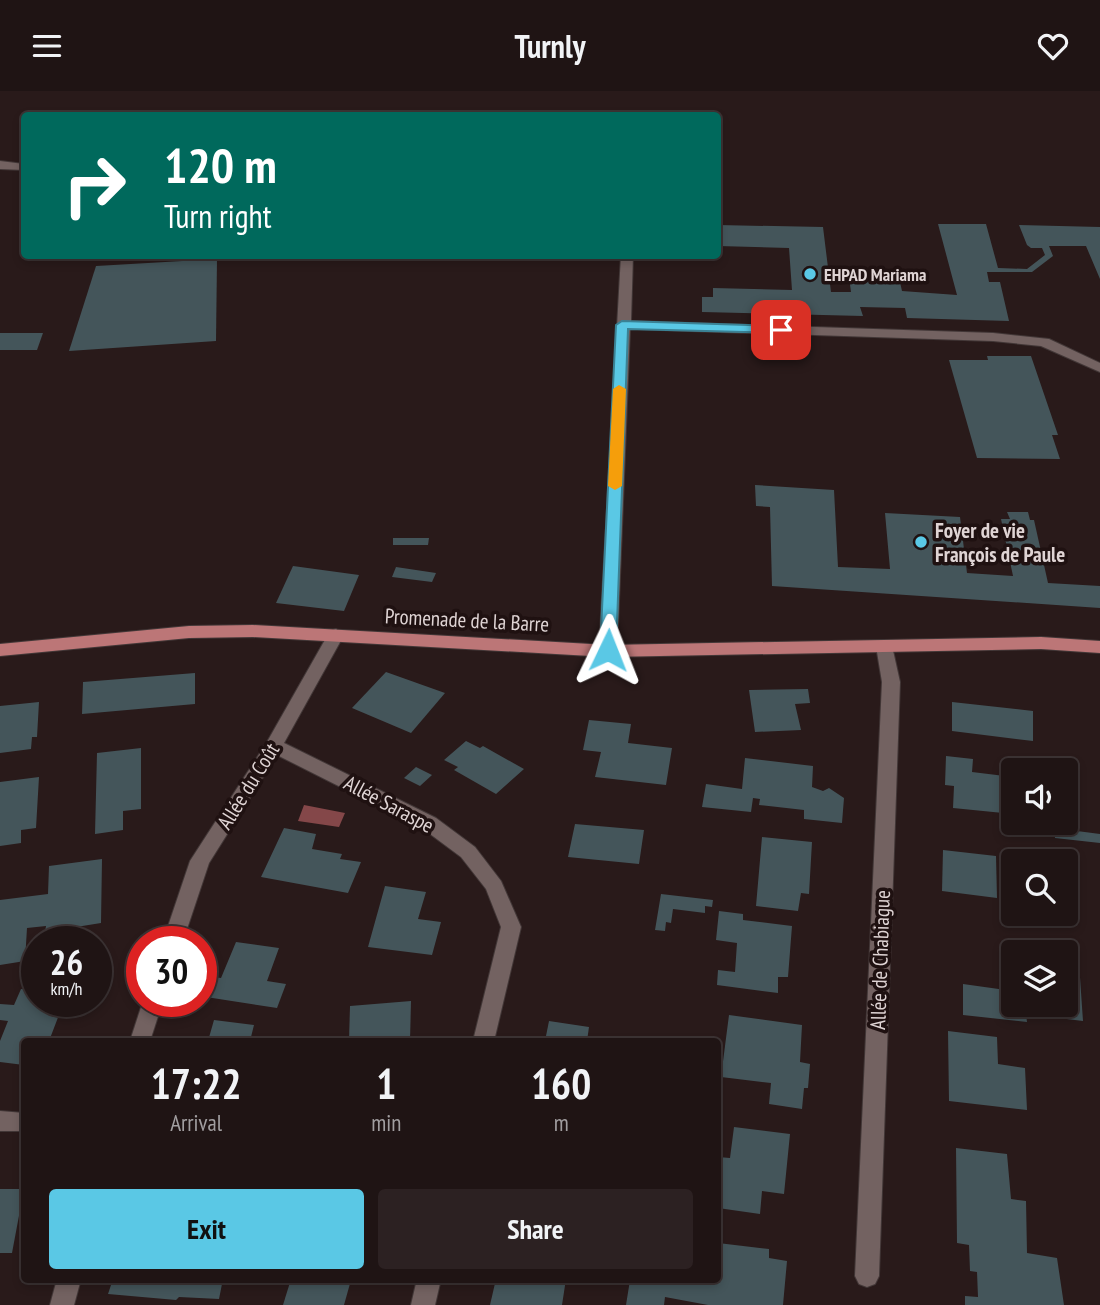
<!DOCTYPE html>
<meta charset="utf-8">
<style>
:root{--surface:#1f1414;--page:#2c2122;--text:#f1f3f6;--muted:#a19ea0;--line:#3c3334;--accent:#5ac8e5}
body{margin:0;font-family:"PT Sans Narrow",sans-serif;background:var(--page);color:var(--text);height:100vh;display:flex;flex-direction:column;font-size:26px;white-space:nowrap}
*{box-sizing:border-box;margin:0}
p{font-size:23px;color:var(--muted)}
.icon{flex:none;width:38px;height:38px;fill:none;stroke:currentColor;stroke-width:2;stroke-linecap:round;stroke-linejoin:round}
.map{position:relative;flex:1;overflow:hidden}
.drawer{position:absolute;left:21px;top:947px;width:700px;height:245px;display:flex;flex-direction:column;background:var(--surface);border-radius:7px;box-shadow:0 4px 10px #0003,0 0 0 2px var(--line)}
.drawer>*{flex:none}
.hud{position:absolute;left:21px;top:21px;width:700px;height:147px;border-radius:7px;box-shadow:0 4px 10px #0003,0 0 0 2px var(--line);background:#00695c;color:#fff;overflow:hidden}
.tools{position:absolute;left:1001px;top:667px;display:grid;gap:14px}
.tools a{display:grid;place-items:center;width:77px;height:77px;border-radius:7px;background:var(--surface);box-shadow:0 4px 10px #0003,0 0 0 2px var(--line);font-size:35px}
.speed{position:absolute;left:21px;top:835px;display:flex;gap:14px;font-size:35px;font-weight:700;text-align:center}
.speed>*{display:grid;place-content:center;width:91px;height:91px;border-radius:50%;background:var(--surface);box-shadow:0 4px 10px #0003,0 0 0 2px var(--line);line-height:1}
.speed small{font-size:18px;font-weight:400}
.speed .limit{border:10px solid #d22;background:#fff;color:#111}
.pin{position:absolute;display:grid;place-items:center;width:60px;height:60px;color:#fff;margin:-30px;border-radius:14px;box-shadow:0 4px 10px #0006}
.me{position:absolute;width:77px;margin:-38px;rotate:2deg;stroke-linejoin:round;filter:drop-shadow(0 0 5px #0008)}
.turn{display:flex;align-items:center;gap:24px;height:147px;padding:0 28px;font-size:32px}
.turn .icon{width:91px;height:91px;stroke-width:2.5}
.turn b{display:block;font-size:49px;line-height:60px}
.eta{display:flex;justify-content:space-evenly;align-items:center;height:119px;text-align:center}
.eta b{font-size:42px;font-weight:600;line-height:49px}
.cta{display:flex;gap:14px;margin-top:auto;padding:14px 28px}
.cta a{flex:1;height:80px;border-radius:7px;background:var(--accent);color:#111;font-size:28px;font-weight:600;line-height:80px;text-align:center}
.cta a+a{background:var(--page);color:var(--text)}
header{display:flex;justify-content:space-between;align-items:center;height:91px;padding:0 28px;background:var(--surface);font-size:32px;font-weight:600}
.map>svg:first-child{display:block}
</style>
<header><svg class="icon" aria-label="menu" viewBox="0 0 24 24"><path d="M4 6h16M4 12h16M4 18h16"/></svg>Turnly<svg class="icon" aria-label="heart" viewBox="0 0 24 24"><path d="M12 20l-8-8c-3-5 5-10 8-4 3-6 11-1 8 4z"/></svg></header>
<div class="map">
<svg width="1100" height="1214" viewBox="0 0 1100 1214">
<rect width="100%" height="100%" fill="#291a1a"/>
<path fill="#844749" d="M304,714L345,722L339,736L298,730Z"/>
<g fill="#44555a">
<path d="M938,133H986L998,177L1027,178L1045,164L1042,157H1031L1027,154L1019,134L1100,136V188L1086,155H1049L1053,165L1032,181H987L989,191H1000L1009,230L907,227L905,217L860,216L863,225L702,221V206H713V197L792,199L789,157L718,155V134L823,136L831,201H851L849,186L896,185L899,187L902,200L957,204Z"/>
<path d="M217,168L216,250L69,260L96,175Z"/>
<path d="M0,242H43L37,259H0Z"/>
<path d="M987,265H1031L1058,344H1052L1060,368L977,367L949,269H988Z"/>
<path d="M755,394L834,399L838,476L890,478L885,422L960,426L967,482L1013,485L1001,428H1010L1007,421H1028L1030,429H1034L1048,492L1100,495V517L772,495L770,416L756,415Z"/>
<path d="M393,447H429L428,454H393Z"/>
<path d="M293,475L359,484L344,520L276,512Z"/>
<path d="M396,476L436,482L432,491L392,486Z"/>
<path d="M386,581L445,602L411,642L352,617Z"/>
<path d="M195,582V613L82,623L83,591Z"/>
<path d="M808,598L810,612L795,613L801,639L755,641L749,599Z"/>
<path d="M39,611L37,646H32L31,658L0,662V615Z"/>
<path d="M952,611L1033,620V650L952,640Z"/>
<path d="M589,629L631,633L628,652L672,657L666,694L595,686L601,661L583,659Z"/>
<path d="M466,650L480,657L483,655L524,678L496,703L454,679L458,676L444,669Z"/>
<path d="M141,657V718L123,720V739L95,743L97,662Z"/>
<path d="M946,665L973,668L972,681L1013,686V723L953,717L954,695L945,694Z"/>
<path d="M745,667L813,675L812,696L823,700L829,697L844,707L842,732L804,728V719L759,714L760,708L753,707L751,721L702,716L706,693L742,698Z"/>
<path d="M416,676L432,684L420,695L404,687Z"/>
<path d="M39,686L36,737L21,739V752L0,755V691Z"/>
<path d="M575,733L644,739L639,773L568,766Z"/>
<path d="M284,737L316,743L312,758L342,763L340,768L361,771L348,802L261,786Z"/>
<path d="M1054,737L1100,743V752L1055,747Z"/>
<path d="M762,746L812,751L809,803L801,802L798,820L756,815Z"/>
<path d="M943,759L996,765L997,807L942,800Z"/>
<path d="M102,768L101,832L45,841L46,835L27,837L25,870L0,874V809L48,803L49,775Z"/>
<path d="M385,795L426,801L418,828L441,831L432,864L368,856Z"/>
<path d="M661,803L713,809L712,816L705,815V822L673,818L671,832L666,831L665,840L655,839Z"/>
<path d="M719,820L743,823V829L792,835L788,886H778V902L717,894L718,879L735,881L737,852L716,849Z"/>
<path d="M1014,849L1078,857L1083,930L1026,923L1027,931L963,924V893L1013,900V914H1066V861H1015Z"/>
<path d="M236,851L279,857L267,890L286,893L277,917L206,906L214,886L221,887Z"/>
<path d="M21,898L37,899V910H52L51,915L62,916L49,950H24V974L0,971V950L8,930L0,929V913L14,914Z"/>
<path d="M411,910L410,950H349L350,915Z"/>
<path d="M729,924L802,934L800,971L810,973L808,997H804L802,1018L769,1013L771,992L721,986Z"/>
<path d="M214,929L254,934L250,950H208Z"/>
<path d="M549,930L589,936L587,950H545Z"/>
<path d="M948,940L997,946L998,973L1025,977L1027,1019L949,1010Z"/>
<path d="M734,1036L790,1043L784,1103L762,1100L760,1123L718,1117V1066L730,1067Z"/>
<path d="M956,1057L1007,1063L1011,1108L1026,1110L1027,1162L1057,1167L1064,1214H965V1205L978,1206L977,1181L970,1180L969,1154L957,1152Z"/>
<path d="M0,1098H24L12,1162H0Z"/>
<path d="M718,1152L769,1158V1167L787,1170L783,1214H708L665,1206L664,1214H626L630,1189L663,1193V1188H718Z"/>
<path d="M113,1188H223L219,1208L179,1206L176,1209L108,1203Z"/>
<path d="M291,1188H349L351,1189L344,1214H283Z"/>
<path d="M496,1188H566L562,1214H490Z"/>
</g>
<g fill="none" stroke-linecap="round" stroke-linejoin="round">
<g stroke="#423737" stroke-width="2">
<g id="minor">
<path d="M0,70L24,73V79L0,78Z"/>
<path d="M621,164H633L631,230L993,242L1049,248L1100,272V281L1041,255L993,250L630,238L617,560L608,566L599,560Z"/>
<path d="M336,538L344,544L284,652L436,727L475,756L501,790L521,836L494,950H473L501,836L486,798L461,766L422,737L277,664L209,772L183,850H163L190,770L267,651L330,540Z"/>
<path d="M884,549L892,555L900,591L879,1185L875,1193L867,1196L859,1193L855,1185L882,591L876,555Z"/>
<path d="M143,910H163L150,950H130Z"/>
<path d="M0,1020L24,1022V1040H0Z"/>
<path d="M57,1188H81L74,1214H50Z"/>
<path d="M417,1188H441L435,1214H411Z"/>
</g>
</g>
<g stroke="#423737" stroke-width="2">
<path id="major" d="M253,534L608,554L1041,546L1100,550V562L1041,558L608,566L253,546L189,547L0,565V553L189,535Z"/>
</g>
<use href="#minor" fill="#736261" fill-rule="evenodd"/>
<use href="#major" fill="#bc7677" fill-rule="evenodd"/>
</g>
<path fill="#5ac8e5" stroke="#3a8295" stroke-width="2" d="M622,230L781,235L787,239L781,242L628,238L616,559L608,565L600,559L616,234Z"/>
<path fill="#f59e0b" d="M619,294L626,298L622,395L615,399L608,395L613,298Z"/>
<g fill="#5ac8e5" stroke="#1f1111" stroke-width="2.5">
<circle cx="810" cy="183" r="7"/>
<circle cx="921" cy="451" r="7"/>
</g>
<g text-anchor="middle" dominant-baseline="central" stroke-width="7" stroke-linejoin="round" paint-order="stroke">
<g font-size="18" font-weight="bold" fill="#dfd4d4" stroke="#1f1111" text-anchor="start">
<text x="824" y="183">EHPAD Mariama</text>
</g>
<g font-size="21" font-weight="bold" fill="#dfd4d4" stroke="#1f1111" text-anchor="start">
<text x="935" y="439">Foyer de vie<tspan x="935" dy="24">François de Paule</tspan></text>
</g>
<g font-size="21" fill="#dfd4d4" stroke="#1f1111">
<text transform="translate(467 529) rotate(3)">Promenade de la Barre</text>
<text transform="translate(248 695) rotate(-58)">Allée du Coût</text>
<text transform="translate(389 713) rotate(28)">Allée Saraspe</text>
<text transform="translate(880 869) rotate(-88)">Allée de Chabiague</text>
</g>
</g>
</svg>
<div class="tools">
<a><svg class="icon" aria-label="sound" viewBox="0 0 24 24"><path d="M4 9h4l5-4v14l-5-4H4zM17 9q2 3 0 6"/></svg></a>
<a><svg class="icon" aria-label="search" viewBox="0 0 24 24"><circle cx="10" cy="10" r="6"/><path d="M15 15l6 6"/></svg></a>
<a><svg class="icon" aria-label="layers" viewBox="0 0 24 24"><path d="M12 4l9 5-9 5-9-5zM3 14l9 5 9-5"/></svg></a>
</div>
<div class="speed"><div>26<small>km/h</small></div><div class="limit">30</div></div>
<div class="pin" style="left:781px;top:239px;background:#d93025"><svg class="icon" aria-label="arrive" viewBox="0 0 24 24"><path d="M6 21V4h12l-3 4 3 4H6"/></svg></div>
<svg class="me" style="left:608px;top:559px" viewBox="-20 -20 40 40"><path d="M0-17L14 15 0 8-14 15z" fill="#5ac8e5" stroke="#fff" stroke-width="4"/></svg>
<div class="hud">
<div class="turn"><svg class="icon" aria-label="right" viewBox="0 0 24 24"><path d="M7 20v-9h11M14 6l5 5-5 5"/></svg><div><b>120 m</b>Turn right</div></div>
</div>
<section class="drawer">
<div class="eta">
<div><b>17:22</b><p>Arrival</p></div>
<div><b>1</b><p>min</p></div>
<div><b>160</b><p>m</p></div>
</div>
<div class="cta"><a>Exit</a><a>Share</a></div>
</section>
</div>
